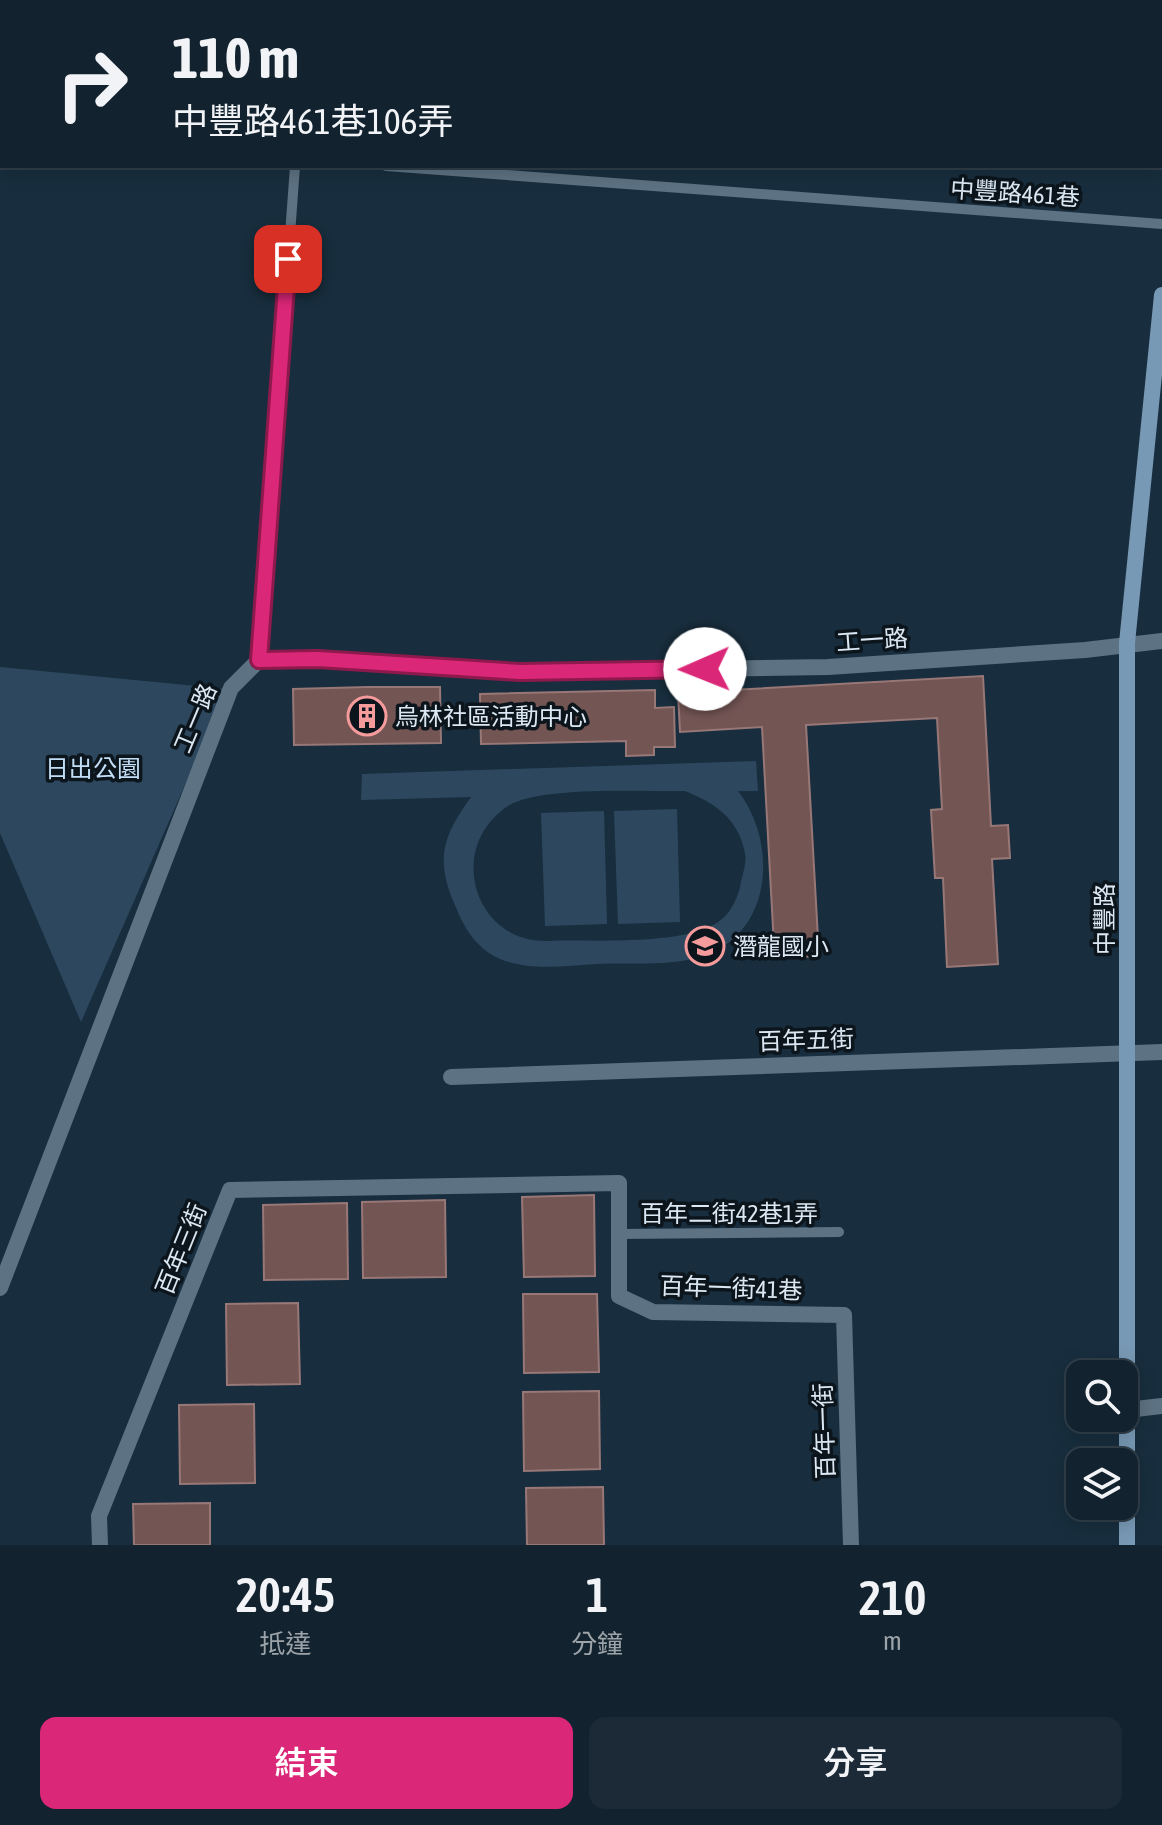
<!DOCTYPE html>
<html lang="zh-TW">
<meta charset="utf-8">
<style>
:root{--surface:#12222e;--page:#1b2a36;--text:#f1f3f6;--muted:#9ca4aa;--line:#313f4a;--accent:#db2777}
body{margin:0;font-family:"Asap Condensed","Noto Sans TC",sans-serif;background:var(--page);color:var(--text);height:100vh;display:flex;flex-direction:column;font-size:30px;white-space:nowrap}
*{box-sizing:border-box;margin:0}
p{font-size:26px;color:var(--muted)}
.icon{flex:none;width:44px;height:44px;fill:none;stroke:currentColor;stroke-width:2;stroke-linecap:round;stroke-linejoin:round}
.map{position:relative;height:1545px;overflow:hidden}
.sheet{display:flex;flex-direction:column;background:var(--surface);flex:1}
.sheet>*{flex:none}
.guide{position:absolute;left:0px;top:0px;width:1162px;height:168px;box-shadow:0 4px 20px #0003,0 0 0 2px var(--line);background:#12222e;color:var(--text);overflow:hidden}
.buttons{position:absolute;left:1066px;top:1360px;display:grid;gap:16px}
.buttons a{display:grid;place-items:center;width:72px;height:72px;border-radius:16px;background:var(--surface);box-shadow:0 4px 20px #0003,0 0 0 2px var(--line);font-size:40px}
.pin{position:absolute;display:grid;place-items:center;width:68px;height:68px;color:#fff;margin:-34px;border-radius:16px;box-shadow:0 4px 12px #0006}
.me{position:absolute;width:88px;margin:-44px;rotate:269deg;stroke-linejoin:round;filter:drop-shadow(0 0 6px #0008)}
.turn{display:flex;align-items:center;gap:28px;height:168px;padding:0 40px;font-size:36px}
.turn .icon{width:104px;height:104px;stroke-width:2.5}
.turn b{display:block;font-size:56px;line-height:68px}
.eta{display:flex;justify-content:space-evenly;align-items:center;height:136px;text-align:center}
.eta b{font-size:48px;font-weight:600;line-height:56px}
.action{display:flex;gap:16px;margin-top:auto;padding:16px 40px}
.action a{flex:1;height:92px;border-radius:16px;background:var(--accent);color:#fff;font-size:32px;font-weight:600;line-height:92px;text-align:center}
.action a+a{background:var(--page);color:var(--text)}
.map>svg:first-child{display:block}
</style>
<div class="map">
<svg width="1162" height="1545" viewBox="0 0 1162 1545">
<rect width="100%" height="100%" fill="#182e3e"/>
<g fill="#2d485e" fill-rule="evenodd">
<path d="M0,667L227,689L81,1022L0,833Z"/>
<path d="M756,761L758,791H738C777,841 774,930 706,955C673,967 631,962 596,964C563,966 519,973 489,953C469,939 461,920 452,898C435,855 446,832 471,797L361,800L362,774ZM685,791C715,803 738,818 745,853C747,861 743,873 741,882C739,895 732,911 722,919C690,947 591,939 548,941C477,944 445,852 505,808C534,785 644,792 685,791Z"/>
<path d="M677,809L680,922L618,924L614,811Z"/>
<path d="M604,811L607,924L545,926L541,813Z"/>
</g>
<g fill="#735554" stroke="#987777" stroke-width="2">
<path d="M983,676L991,826L1008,825L1010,858L992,859L998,964L947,967L943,878H935L931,810L942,809L937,718L806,725L819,956L784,958L783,945L774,946L762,727L680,732L678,693Z"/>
<path d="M368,687H440L441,743L294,745L293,689Z"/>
<path d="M655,690V708L674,707L675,747H654V755L626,756V741L481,744L480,694Z"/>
<path d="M594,1195L595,1276L524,1277L522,1197Z"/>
<path d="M445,1200L446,1277L363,1278L362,1202Z"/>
<path d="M347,1203L348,1279L264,1280L263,1205Z"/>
<path d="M523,1294H597L599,1372L524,1373Z"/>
<path d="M298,1303L300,1384L227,1385L226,1304Z"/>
<path d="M599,1391L600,1469L524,1471L523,1392Z"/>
<path d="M254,1404L255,1483L180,1484L179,1405Z"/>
<path d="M603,1487L604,1545H527L526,1488Z"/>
<path d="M210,1503V1545H134L133,1504Z"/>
</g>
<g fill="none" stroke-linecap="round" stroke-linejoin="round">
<g stroke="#5d7283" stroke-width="10">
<path d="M316,2V0"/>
<path d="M0,129H2"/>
<path d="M386,166L1162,224"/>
<path d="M259,660L295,166"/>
<path d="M619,1234L839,1232"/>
</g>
<g stroke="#5d7283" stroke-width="16">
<path d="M451,1077L1162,1052"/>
<path d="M0,1288L231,688L259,660L318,659L520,672L828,667L1085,650L1162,641"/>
<path d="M1127,1410L1162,1406"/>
<path d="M100,1545L99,1516L230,1190L619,1183V1296L653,1312L844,1315L851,1545"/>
</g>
<path stroke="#7899b5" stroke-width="16" d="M1127,1545V643L1162,295"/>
</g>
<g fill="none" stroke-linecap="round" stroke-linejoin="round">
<g stroke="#8e194d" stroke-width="20">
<path id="route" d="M288,259L259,660L318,659L520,672L705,669"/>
</g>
<use href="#route" stroke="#db2777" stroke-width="14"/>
</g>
<defs>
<g id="building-ring" transform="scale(2)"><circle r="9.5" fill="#0c151c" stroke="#f59b9b" stroke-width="1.5"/><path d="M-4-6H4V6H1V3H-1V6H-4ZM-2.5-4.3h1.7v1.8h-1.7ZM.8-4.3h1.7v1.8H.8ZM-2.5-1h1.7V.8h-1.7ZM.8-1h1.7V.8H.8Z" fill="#f59b9b"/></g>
<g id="school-ring" transform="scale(2)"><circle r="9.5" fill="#0c151c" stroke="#f59b9b" stroke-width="1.5"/><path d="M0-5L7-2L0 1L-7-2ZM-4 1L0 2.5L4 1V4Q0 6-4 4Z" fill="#f59b9b"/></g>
</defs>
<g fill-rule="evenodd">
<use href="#building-ring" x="367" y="716"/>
<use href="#school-ring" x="705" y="946"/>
</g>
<g text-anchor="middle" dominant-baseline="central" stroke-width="7" stroke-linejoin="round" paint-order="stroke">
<g font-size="24" fill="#dbe8f3" stroke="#0c151c">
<text transform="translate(1015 193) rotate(4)">中豐路461巷</text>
<text transform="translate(872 640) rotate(-4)">工一路</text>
<text transform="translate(195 718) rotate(-67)">工一路</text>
<text transform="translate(1104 919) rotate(-90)">中豐路</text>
<text transform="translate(806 1040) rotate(-2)">百年五街</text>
<text x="729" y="1213">百年二街42巷1弄</text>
<text transform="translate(181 1249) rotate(-68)">百年三街</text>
<text transform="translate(731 1288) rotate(2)">百年一街41巷</text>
<text transform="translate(824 1431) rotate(-92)">百年一街</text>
</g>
<g font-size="24" fill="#dbe8f3" stroke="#0c151c" text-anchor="start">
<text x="395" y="716">烏林社區活動中心</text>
<text x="733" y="946">潛龍國小</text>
</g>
<g font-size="24" fill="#c2def6" stroke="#0c151c">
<text x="93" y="768">日出公園</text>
</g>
</g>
</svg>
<div class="buttons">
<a><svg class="icon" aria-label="search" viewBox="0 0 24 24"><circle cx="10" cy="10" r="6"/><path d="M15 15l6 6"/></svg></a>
<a><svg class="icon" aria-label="layers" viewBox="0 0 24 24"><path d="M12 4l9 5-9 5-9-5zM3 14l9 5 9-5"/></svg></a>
</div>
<div class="pin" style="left:288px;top:259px;background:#d93025"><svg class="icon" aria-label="arrive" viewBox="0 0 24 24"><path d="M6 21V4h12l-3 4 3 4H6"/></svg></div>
<svg class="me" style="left:705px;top:669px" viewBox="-20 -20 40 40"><circle r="19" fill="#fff"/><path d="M0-13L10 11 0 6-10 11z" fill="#db2777"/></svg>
<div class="guide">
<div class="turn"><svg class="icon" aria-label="right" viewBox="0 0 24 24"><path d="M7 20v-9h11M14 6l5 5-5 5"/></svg><div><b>110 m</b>中豐路461巷106弄</div></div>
</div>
</div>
<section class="sheet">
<div class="eta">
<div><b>20:45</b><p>抵達</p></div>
<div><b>1</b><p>分鐘</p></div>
<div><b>210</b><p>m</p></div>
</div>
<div class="action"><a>結束</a><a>分享</a></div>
</section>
